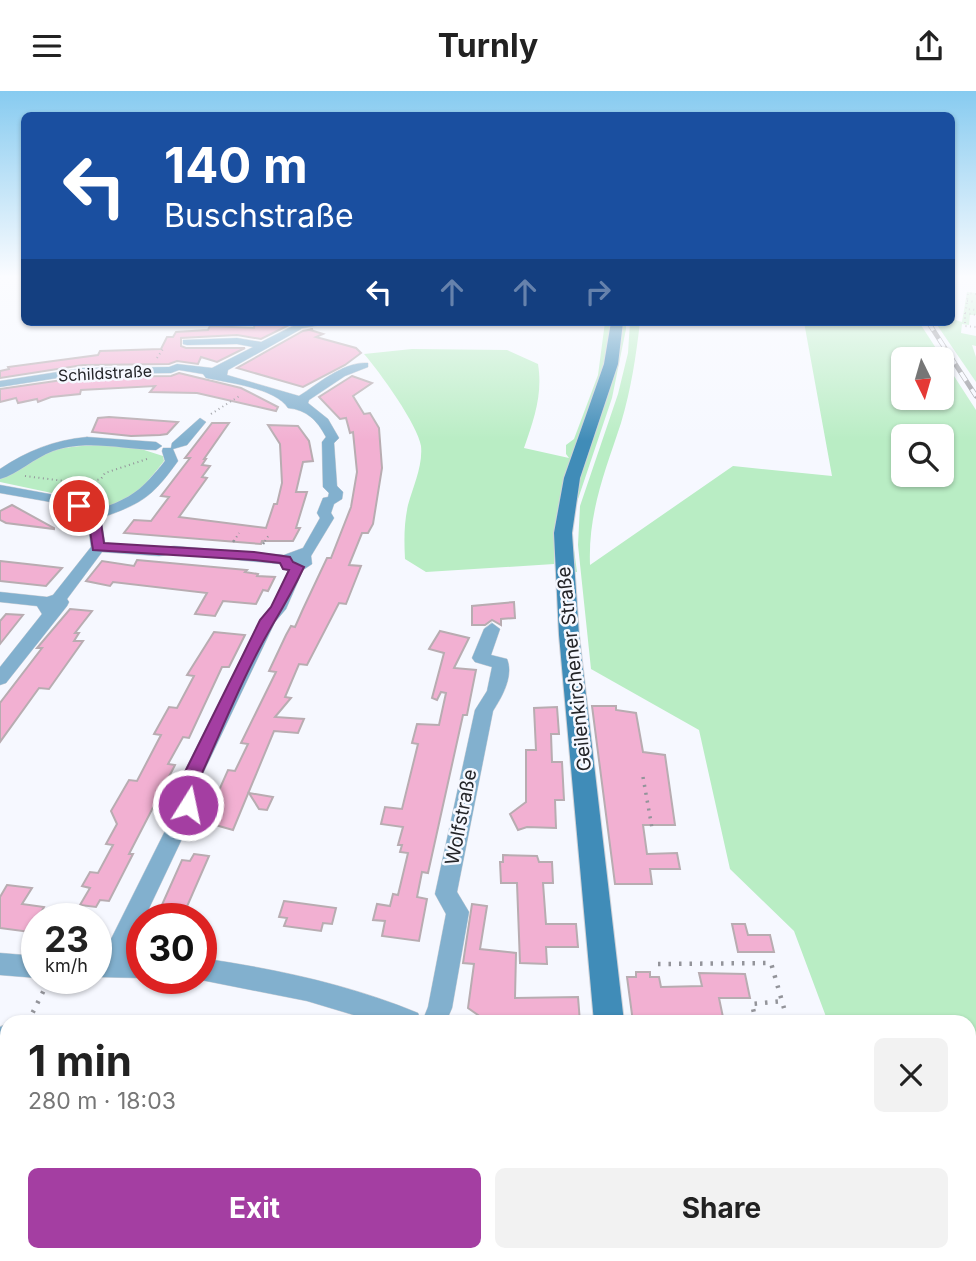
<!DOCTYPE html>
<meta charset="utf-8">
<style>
:root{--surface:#fff;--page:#f2f2f2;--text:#222;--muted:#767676;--accent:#a43ea2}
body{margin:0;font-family:Inter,sans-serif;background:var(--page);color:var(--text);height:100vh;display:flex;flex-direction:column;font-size:26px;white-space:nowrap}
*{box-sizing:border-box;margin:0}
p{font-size:23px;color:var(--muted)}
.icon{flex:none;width:38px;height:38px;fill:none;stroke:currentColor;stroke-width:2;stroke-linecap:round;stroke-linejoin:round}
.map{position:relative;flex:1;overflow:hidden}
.sheet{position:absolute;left:0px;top:924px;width:976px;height:247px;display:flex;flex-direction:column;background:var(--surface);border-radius:21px 21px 0 0;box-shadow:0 2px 5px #0004}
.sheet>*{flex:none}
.banner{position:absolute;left:21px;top:21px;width:934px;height:214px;border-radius:10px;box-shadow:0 2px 5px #0004;background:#1a4fa0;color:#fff;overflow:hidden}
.needle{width:46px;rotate:175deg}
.fabs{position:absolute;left:891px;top:256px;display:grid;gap:14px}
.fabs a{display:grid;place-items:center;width:63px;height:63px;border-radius:10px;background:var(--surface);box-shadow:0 2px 5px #0004;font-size:35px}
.speed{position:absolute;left:21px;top:812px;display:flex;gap:14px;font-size:35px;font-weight:700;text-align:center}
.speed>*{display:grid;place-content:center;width:91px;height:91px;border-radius:50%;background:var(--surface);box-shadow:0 2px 5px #0004;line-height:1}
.speed small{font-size:18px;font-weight:400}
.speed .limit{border:10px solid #d22;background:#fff;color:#111}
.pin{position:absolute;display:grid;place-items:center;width:60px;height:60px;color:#fff;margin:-30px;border:4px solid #fff;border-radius:50%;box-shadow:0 2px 7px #0007}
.me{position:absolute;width:77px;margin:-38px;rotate:10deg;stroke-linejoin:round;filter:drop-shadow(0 0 5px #0008)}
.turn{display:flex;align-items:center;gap:24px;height:147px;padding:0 28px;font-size:32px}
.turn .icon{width:91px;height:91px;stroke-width:2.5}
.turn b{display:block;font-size:49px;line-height:60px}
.lanes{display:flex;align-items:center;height:66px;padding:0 28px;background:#0003;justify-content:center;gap:35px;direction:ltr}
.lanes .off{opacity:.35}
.round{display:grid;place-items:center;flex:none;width:74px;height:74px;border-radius:10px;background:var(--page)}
.overview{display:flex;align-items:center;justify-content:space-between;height:119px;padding:0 28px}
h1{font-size:42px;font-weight:700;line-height:52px}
.button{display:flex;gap:14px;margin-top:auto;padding:14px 28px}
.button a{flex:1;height:80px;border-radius:10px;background:var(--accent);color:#fff;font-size:28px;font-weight:700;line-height:80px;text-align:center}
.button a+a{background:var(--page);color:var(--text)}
header{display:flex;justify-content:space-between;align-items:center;height:91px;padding:0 28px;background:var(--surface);font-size:32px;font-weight:700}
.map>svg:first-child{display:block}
</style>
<header><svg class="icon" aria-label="menu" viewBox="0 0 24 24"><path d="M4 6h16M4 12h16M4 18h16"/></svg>Turnly<svg class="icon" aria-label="share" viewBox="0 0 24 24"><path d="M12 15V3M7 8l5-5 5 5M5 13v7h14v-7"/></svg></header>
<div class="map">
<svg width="976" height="1170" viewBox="0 0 976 1170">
<rect width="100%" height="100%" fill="#f6f8ff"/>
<g fill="#b9edc4" fill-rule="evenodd">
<path d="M967,201L976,202V224H970L969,234L962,233L961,242L976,245V255L972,254L976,266V291L935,231H952V228L962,231Z"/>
<path d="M605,231H612L606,273L562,396L556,428L554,473L426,481L405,468C404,449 404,432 408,414C413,396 423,375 421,355C418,334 379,280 364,263L412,258L507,259L538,273C543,303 534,328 524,357L569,367L566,363V354L574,348L598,284Z"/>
<path d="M622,231H626V238L612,307L575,417L572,444L577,481H573C572,469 570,456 570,444C570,373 619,306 622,231Z"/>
<path d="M630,231H640C636,265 631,299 621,332C605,381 588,421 590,474L733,375L832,385L804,231H919L976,319V991H970V931H828L794,840L730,778L699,639L591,578L578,454L580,415L618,303L628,262ZM903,268H942V306H903ZM903,345H942V383H903Z"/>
<path d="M102,354L141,358L163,365L164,370C141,399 134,408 98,421L80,408L0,391V387C39,361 55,355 102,354Z"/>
<path d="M40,1164H621L623,1170H37Z"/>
</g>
<g fill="#f2b0d2" stroke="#b8acb1" stroke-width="2">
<path d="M255,231H295L261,248L237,244L181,247V255L186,257H245L217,271L201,266L198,273L177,270L169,273L83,274L0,287V280L9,278L8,276L98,264L100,260L161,258L167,246H173L176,241L208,239L210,235L254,237Z"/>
<path d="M313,238L310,239L323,243L316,246L356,257L361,262L345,274L303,296L237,277L303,240Z"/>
<path d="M179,282L241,297L278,316L276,320L197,302L150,301L155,295L81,299L80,303L51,306L38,311L37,308L18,312L16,307L0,311V298L83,286L171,285Z"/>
<path d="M352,285L372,292L353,305L364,323L370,322L379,337L382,377L373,433L368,442H362L349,474L361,475L346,513L339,512L307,574L299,573L285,606L291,607L275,626L304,628L298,642L274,640L233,739L205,731L228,679L235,680L248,653L241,652L276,581L269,580L286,544L291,535L295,536L303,518L327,467H331L351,416L357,381L353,341L350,342L346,327L340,328L319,306Z"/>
<path d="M109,326L137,328L178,331L167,343L160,344L131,345L92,341L98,327Z"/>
<path d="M212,332H229L204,368H206L202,374L210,375L202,386L207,387L179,426L266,437L274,413H277L282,392L280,353L268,334L298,335L309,350L313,370L303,371L296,401H307L296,437H300L293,450H262L261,453L124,442L134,429L151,430L169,406L161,405L190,367H185Z"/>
<path d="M12,414L54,437V438L6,432L0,429V420Z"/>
<path d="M137,469L247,479L245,481L258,483L257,485L275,486L268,500L263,499L256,513L223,510L215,525L195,523L207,502L113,491L110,495L86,490L102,470L134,475Z"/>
<path d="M0,470L36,474L62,477L46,495L0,490Z"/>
<path d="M514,511L515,527L501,528V534L492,529L485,534H472V515Z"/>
<path d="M70,518L92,520L75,542H79L74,550H83L49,598L39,597L0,651V612L42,557H37Z"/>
<path d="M6,523L23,524L0,553V530Z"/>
<path d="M440,540L469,547L454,577L476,579L467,624H463L428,782L422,781L417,806L427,808L419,850L382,845L385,830L373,829L377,813L390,815L393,803L398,804L408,762L400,761L402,754H398L403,736L381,733L385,716L402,718L418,653L412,652L417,633L439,634L446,602L441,601L437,609L432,607L444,562L429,558Z"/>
<path d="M214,541L245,544L229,576H222L189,647L183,646L168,673L175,674L129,763H133L109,810L100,809L96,816L80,814L90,797L82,795L90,781L98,782L113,754L106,753L117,733L111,720L129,689L137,690L161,644L154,643L169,616L177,617L194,585L187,584Z"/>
<path d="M592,615H616V619L636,622L643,661L665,664L675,734H643L647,763L677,762L680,778H650L652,793H615Z"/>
<path d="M557,616L559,643H551L552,671H562L564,709H555L556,737L527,736L518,739L510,723L526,711V659H536L534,617Z"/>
<path d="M249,702L273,706L267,719L259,718Z"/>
<path d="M194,763L209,765L182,827L166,825L169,817L161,816L182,769L190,770Z"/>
<path d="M503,764L537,765L539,771H552L553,792H543L546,833H576L578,856H546L547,873L520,872L517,792H501L500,771H503Z"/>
<path d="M7,794L32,797L22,813L44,816L30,841L0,837V806Z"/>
<path d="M284,810L336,817L332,833L323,832L321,840L284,835L287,827L279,826Z"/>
<path d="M472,813L487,815L480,858L516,862L515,907L578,906L580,931H488L468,917L474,873L463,872Z"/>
<path d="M732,833H745L748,844H770L774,861H738Z"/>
<path d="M636,881H650V886H659L661,896L702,895L699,882L745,883L750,907H719L724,931H633L627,886H636Z"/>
</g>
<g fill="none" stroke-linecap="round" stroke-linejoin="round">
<g stroke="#d0d2d8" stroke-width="1">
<path id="lane" d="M324,231H338L297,238L294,236Z"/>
</g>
<g stroke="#d0d2d8" stroke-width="1">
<g id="street">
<path d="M297,233L302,236L301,238L228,279L227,284L299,305C318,293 344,270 368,272V276L345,285L309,309L308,312L328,328L339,347L334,352L337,395L343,401L342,408L334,413L331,422L334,427L311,465L312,473L303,479L286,518L275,531L197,695L198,714L144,828H142L127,864L142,865V887L96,886V864H103L178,714L177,695L260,529L271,516L288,480L283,478L280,473L174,463L159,465L102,461L67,508L69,511L67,515L6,592L0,594V576L42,523L37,515L0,511V501L47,506L53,504L91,456L87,427L56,412L0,402V394L66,406L95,420C133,406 140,401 165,370L162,360L163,357H171L172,352L200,327L206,331L187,354L173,358L178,370C152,406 143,412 101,427L105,452L159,457L174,455L284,464L303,457L320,427L317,422L323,407L328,406L329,402L323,396L322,351L326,346C317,329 307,319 288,317C275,297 229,292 206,287L203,283L179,279L171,282L83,283L0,296V290L83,277L169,276L177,273L212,277L253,256L237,253L187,254L183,253V249L237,247L261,251Z"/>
<path d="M87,346L156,351L162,355L156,359C121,358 87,348 53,360C34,367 18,383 0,388V378C27,360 54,349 87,346Z"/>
<path d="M492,532L500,538L491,564L507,568C514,585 502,606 493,620L457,801L469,821L452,917L446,931H422L428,916L446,823L435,803L475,619L487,600L492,576L475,571L472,567L484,538Z"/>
<path d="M0,862L37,865V887L0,884Z"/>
<path d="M201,867C275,878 348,893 418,922L421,931H377L307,910L201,889L196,887H201Z"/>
<path d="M7,933V970L0,973V936Z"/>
</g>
</g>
<g stroke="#d0d2d8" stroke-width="2">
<g id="secondary">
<path d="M611,231H623L618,273L580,387L572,442L579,544L624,931H594L559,544L554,442L564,387L604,273Z"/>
<path d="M632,1164H668L669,1170H633Z"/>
</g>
</g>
<g stroke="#93949a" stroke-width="2" stroke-dasharray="1 3.5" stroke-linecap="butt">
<path d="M976,203L968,202L966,218L976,219"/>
<path d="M967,210L976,211"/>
<path d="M965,222V235L976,236"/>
<path d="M965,222L976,224"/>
<path d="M157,267L163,258"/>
<path d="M211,323L241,304"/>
<path d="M25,385L64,390L100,404L101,410"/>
<path d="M80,393L101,388L105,382L150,367"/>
<path d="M234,450L239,442"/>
<path d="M265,450L269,444"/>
</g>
<g stroke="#93949a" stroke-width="2.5" stroke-dasharray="2 5" stroke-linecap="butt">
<path d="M233,451L235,448"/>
<path d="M263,453L266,448"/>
</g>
<path stroke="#93949a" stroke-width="3.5" stroke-dasharray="2 6" stroke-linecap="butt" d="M643,686L652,737"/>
<g stroke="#93949a" stroke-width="4.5" stroke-dasharray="2.5 8" stroke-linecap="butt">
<path d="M658,873L771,872L788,931"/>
<path d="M28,931L50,887"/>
<path d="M756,931L752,913L782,910"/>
<path d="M517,1164V1170"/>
<path d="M49,1170L51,1164"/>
<path d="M140,1170L143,1164"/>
<path d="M172,1170L174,1164"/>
<path d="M267,1170L269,1164"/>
<path d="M370,1170L375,1164"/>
</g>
<use href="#lane" fill="#82b0ce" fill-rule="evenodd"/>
<use href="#street" fill="#82b0ce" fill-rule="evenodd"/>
<use href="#secondary" fill="#408cb8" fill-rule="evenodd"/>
<g stroke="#95969c" stroke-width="5">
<path id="rail" d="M928,231L976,305"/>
</g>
<use href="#rail" stroke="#f6f8ff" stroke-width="3.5" stroke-dasharray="10" stroke-linecap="butt"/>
</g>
<linearGradient id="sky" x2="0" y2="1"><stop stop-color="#87cbf0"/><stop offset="0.53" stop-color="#fbfcff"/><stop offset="1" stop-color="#fbfcff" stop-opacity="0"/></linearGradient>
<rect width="976" height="350" fill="url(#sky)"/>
<path fill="#a43ea2" stroke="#6b2869" stroke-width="2" d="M79,411L100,425L104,452L254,461L290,466L293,471L304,476C294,497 285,513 273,533C243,584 221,642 196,695L197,714L195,719L188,722L182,719L178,695L241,568L260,529L271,516L289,479L283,478L280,472L254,469L93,459L88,427L72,415Z"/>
<g text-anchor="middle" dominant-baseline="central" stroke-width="5" stroke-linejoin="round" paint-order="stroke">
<g font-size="16" fill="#232428" stroke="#f6f8ff">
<text transform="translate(105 282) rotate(-3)">Schildstraße</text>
</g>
<g font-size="19" fill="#232428" stroke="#f6f8ff">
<text transform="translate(574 578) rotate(-96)">Geilenkirchener Straße</text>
<text transform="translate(461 726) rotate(-79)">Wolfstraße</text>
</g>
</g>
</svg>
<div class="fabs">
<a><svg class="needle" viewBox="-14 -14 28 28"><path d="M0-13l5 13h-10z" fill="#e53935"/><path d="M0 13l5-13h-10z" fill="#767676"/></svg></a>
<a><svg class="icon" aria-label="search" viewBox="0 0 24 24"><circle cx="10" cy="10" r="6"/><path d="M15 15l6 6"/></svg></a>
</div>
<div class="speed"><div>23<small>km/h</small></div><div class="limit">30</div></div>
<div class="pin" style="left:79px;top:415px;background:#d93025"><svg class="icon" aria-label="arrive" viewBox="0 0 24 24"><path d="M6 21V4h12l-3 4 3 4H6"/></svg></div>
<svg class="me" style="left:188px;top:714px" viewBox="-20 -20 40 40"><circle r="17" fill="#a43ea2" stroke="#fff" stroke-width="3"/><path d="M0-11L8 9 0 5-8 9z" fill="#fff"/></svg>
<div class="banner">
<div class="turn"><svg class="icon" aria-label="left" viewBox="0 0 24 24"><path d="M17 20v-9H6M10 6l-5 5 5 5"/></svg><div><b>140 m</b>Buschstraße</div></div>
<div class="lanes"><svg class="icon" aria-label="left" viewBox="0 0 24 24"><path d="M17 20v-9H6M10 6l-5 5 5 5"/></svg><svg class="icon off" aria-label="ahead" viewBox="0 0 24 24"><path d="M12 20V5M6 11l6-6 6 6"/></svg><svg class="icon off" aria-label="ahead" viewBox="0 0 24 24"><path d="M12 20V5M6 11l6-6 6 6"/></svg><svg class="icon off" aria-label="right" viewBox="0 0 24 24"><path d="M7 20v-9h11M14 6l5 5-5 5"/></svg></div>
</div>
<section class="sheet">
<div class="overview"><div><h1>1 min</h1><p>280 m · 18:03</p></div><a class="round"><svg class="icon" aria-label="close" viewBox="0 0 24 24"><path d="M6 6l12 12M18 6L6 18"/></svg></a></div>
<div class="button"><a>Exit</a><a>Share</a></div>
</section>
</div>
